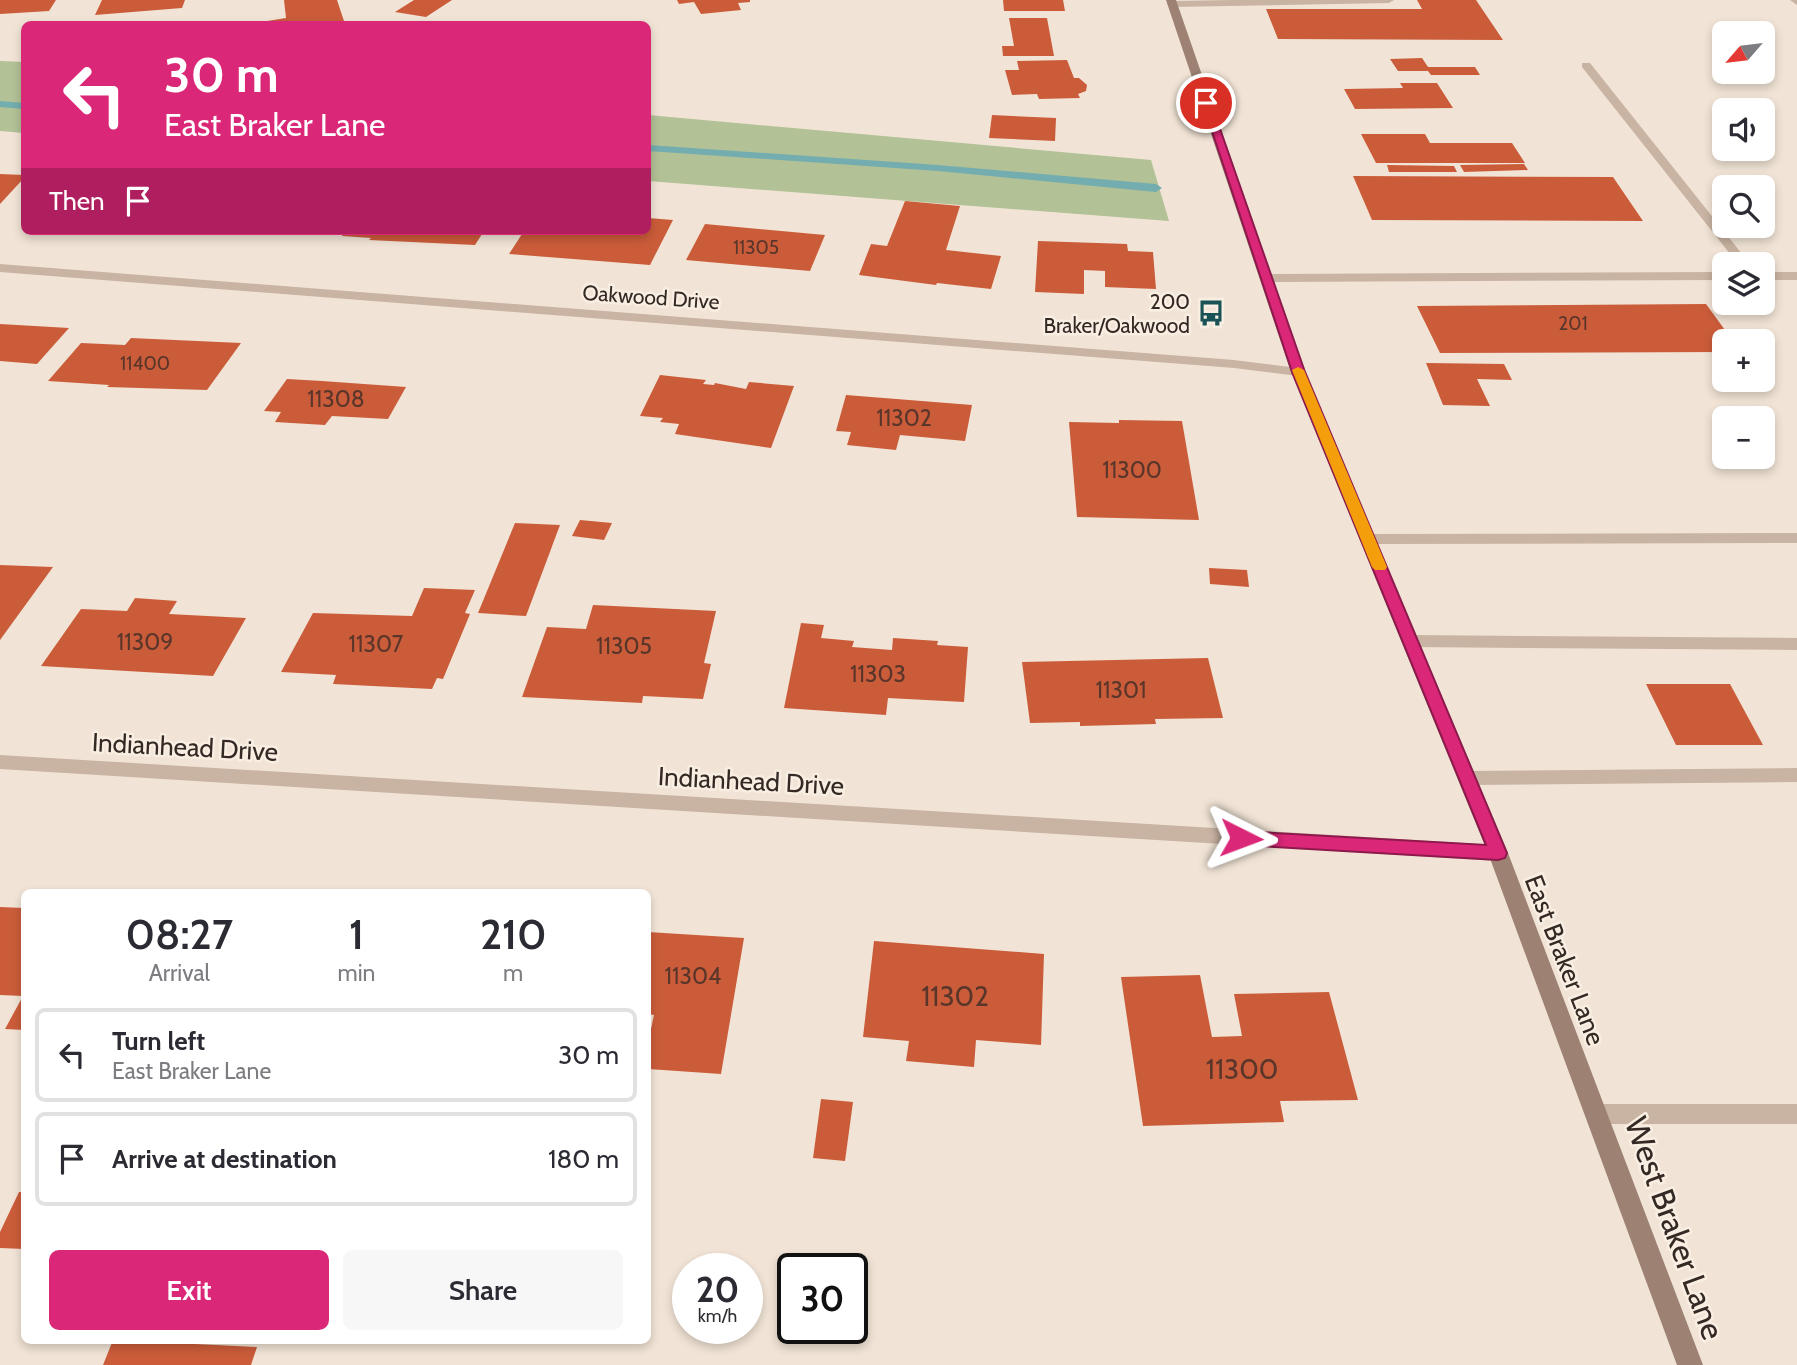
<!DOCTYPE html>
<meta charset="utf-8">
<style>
:root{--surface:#fff;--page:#f7f7f7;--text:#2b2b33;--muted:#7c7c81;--line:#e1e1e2;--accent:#db2777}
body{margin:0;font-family:Cabin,sans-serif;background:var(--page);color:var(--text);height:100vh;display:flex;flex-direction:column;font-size:26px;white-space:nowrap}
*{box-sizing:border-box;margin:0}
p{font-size:23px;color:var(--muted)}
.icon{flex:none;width:38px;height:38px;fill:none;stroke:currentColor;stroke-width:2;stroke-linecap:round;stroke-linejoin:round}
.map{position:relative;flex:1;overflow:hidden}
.drawer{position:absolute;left:21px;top:889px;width:630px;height:455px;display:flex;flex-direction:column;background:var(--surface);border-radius:10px;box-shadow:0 4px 10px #0003}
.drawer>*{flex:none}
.top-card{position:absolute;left:21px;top:21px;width:630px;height:214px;border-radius:10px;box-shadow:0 4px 10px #0003;background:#db2777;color:#fff;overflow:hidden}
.needle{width:46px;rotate:242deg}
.fabs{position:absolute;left:1712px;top:21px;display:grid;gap:14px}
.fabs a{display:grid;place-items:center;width:63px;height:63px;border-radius:10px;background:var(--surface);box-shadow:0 4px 10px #0003;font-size:35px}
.speed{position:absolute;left:672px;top:1253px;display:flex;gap:14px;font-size:35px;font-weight:700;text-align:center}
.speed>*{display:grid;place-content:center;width:91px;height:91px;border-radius:50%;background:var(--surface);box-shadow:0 4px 10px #0003;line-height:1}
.speed small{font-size:18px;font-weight:400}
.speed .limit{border:4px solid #111;border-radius:10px;background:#fff;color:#111}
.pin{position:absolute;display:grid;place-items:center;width:60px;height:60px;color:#fff;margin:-30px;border:4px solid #fff;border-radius:50%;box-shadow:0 2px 7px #0007}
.me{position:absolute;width:77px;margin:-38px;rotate:93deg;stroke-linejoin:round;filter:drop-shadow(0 0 5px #0008)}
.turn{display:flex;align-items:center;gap:24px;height:147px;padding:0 28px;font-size:32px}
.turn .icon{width:91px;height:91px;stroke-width:2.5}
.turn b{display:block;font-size:49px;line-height:60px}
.then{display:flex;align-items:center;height:66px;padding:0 28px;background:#0003;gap:14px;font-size:26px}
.eta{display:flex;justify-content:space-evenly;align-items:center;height:119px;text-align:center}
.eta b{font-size:42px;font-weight:600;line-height:49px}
.button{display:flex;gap:14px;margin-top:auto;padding:14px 28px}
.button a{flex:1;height:80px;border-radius:10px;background:var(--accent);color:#fff;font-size:28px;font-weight:600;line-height:80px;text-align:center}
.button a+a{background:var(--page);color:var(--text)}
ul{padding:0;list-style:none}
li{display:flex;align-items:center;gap:21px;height:94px;margin:0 14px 10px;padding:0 14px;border:4px solid var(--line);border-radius:10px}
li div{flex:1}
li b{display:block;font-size:26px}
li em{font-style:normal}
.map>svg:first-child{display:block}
</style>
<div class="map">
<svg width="1797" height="1365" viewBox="0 0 1797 1365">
<rect width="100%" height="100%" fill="#f1e4d6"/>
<g fill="#b2c196">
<path d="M0,61L24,62V133L0,131Z"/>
<path d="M648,115L1151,160L1169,221L648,181Z"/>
</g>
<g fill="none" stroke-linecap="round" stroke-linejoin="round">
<g fill="#74adaf" fill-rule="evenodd">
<path d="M0,101L24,103V109L0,107Z"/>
<path d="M648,145L938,165L1156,184L1162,188L1156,192L938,171L648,151Z"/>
</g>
</g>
<g fill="#cb5c3a">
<path d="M0,0H56L49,11L0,14Z"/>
<path d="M102,0H185L182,8L95,15Z"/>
<path d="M284,0H337L344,21L322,24H262L261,22L286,18Z"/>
<path d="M414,0H452L426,17L395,12Z"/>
<path d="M677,0H750V2L738,3L741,10L701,14L694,2L679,4Z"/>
<path d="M1003,0H1063L1065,11H1004Z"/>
<path d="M1417,0H1476L1503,40L1278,39L1266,9H1422Z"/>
<path d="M1009,18H1047L1054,56H1003L1002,46H1014Z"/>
<path d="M1422,58L1428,67H1475L1480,75H1431L1428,71H1398L1390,59Z"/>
<path d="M1067,60L1074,78H1079L1087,85L1086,91L1078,94L1080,98L1039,99L1037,94L1012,95L1005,70H1019L1017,61Z"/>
<path d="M1400,83H1437L1453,108L1355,109L1344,89L1403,88Z"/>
<path d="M992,115L1056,118L1055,141L989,138Z"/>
<path d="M1361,134H1425L1430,143H1512L1525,163H1376Z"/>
<path d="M1524,164L1528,170L1464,172L1460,165Z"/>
<path d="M1387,165L1454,166L1457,172H1389Z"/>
<path d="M0,174L24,175V178L0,204Z"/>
<path d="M1353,176L1613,177L1643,221L1372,220Z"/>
<path d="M905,201L960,206L946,250L1001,256L991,289L937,283L936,285L859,275L871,244L887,246Z"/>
<path d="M648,218L673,220L650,265L509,254L524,231H648Z"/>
<path d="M705,224L825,235L810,271L686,260Z"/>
<path d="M345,231H484L475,245L369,240L371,238L342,236Z"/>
<path d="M1038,241L1127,244L1128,251L1153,252L1156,289L1105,287V271L1084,270V294L1035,292Z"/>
<path d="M1706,304L1733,341H1724V352L1440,353L1417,306Z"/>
<path d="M0,324L69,328L37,364L0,361Z"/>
<path d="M131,338L241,343L207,390L107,387L109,385L48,381L81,343L125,345Z"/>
<path d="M1426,363L1504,364L1512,380L1477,379L1490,406L1443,405Z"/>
<path d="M660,375L706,380L703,384L714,385L715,383L746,389L749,382L794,386L771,448L675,434L679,424L660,422L663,418L640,416Z"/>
<path d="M287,379L322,381L406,387L388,419L332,416L325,425L275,422L281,412L264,411Z"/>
<path d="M846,395L972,405L965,441L900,435L896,450L847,445L851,432L836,431Z"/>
<path d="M1119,420L1182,421L1199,520L1077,517L1069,422L1119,423Z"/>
<path d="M580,520L612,523L604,540L572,536Z"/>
<path d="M515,523L560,525L526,616L478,613Z"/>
<path d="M0,565L53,567L0,640Z"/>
<path d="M1209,568L1247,570L1249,587L1210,584Z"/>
<path d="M424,588L475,590L465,613L470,614L443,679L437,678L432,689L333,684L336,675L281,672L313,613L412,616Z"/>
<path d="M135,598L177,601L169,614L246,618L213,676L41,666L81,609L127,611Z"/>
<path d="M593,605L716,611L704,663L711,664L703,699L643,696L642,703L522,697L547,627L586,629Z"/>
<path d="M801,623L824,625L821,638L854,641L852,647L892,650L893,638L938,641L937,645L968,647L964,702L888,698L886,715L784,708Z"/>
<path d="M1208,658L1223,718L1155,719L1156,724L1080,726V722L1030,723L1022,662Z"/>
<path d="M1646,684H1730L1763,745H1676Z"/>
<path d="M0,907L24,908V1030L5,1029L23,996L0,995Z"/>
<path d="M648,932L744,938L721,1074L648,1069V1043L654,1015L648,1014Z"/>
<path d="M874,941L1044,954L1041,1045L976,1040L974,1067L906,1061L909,1041L863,1037Z"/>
<path d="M1200,975L1212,1037L1242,1036L1234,994L1329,992L1358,1100L1280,1101L1284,1122L1143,1126L1121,977Z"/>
<path d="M821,1099L853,1102L845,1161L813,1158Z"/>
<path d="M19,1192H24V1249L0,1248V1232Z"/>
<path d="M113,1340L236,1346L257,1347L251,1365H103Z"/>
</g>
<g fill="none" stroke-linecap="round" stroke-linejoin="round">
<g fill="#c9b3a2" fill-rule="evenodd">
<path d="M1233,0H1394L1389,3L1172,7L1167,4L1172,1Z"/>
<path d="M1582,63H1590L1750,264H1738L1582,67Z"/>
<path d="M1724,272V280L1266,282L1260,278L1266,274Z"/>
<rect x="1762" y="272" width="35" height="8"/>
<path d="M1797,533V543L1368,544L1360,539L1368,534Z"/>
<path d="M1410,635L1797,638V650L1410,647L1401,641Z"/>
<path d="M1797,768V782L1467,785L1460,783L1458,778L1460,773L1467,771Z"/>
</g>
<g fill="#c9b3a2" fill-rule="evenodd">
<path d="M1790,0H1797V5Z"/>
<path d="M0,264L1234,360L1298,368L1305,372L1298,376L1234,368L0,272Z"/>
<path d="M0,755L1498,845L1505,847L1508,853L1505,859L1498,861L0,769Z"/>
<path d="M1598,1104H1797V1124H1598L1590,1121L1587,1114L1590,1107Z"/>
</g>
<path fill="#9d8273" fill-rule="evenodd" d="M1166,0H1176L1305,372L1508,853L1703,1365H1677L1488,853L1291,372Z"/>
</g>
<path fill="#db2777" stroke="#8e194d" stroke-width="2" d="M1202,101L1211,103L1305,372L1507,853L1505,858L1498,860L1241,845L1235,842L1232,838L1235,833L1241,831L1486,845L1292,372Z"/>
<path fill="#f59e0b" d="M1298,367L1304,370L1387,567L1385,570H1375L1372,567L1292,370Z"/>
<defs>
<g id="bus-bare" transform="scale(2.1)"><path d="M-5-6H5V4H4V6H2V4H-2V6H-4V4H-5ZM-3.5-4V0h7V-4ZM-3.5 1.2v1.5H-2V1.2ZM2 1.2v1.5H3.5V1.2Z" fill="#195356" stroke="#f9eee2" stroke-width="2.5" paint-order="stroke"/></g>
</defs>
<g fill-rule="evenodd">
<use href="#bus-bare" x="1211" y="313"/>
</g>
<g text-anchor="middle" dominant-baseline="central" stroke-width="5" stroke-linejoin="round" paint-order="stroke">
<g font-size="19" fill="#5a362a">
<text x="756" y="247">11305</text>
<text x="1573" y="323">201</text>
<text x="145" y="363">11400</text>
</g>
<g font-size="21" fill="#342924" stroke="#f9eee2">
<text transform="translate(651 297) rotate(4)">Oakwood Drive</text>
</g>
<g font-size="21" fill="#342924" stroke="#f9eee2" text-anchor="end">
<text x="1190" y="301">200<tspan x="1190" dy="24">Braker/Oakwood</tspan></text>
</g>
<g font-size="23" fill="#5a362a">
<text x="336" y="399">11308</text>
<text x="904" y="418">11302</text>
<text x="1132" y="470">11300</text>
<text x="145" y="642">11309</text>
<text x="376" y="644">11307</text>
<text x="624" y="646">11305</text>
<text x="878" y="674">11303</text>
<text x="1121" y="690">11301</text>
<text x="693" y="976">11304</text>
</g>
<g font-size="26" fill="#342924" stroke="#f9eee2">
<text transform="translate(185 747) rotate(3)">Indianhead Drive</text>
<text transform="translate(751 781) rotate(3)">Indianhead Drive</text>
<text transform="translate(1565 960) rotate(69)">East Braker Lane</text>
</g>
<g font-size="28" fill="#5a362a">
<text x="955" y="996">11302</text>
<text x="1242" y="1069">11300</text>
</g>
<g font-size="32" fill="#342924" stroke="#f9eee2">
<text transform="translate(1675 1228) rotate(70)">West Braker Lane</text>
</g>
</g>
</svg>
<div class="fabs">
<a><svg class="needle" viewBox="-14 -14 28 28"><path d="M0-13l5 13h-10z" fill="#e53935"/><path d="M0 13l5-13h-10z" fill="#7c7c81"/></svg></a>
<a><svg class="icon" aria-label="sound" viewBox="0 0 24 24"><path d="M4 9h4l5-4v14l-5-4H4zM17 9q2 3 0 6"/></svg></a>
<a><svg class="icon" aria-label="search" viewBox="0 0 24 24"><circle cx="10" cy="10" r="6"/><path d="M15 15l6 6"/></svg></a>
<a><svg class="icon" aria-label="layers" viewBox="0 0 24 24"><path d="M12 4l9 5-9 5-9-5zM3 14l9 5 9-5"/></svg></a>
<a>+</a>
<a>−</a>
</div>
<div class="speed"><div>20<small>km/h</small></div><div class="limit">30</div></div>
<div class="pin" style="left:1206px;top:103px;background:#d93025"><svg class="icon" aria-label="arrive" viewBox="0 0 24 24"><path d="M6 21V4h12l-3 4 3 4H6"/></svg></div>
<svg class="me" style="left:1241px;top:838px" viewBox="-20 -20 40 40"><path d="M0-17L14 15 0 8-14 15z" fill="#db2777" stroke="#fff" stroke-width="4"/></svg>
<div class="top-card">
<div class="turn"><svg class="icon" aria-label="left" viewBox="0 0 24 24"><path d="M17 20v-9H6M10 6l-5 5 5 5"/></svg><div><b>30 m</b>East Braker Lane</div></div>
<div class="then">Then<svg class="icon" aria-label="arrive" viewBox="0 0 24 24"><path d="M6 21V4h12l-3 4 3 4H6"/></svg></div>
</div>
<section class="drawer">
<div class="eta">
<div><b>08:27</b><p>Arrival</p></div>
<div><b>1</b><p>min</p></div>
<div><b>210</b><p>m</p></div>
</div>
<ul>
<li><svg class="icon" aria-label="left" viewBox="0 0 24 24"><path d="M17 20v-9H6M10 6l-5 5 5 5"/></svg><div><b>Turn left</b><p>East Braker Lane</p></div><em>30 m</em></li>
<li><svg class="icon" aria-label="arrive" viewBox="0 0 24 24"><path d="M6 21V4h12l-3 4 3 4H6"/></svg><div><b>Arrive at destination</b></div><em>180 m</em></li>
</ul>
<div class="button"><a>Exit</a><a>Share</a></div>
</section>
</div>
